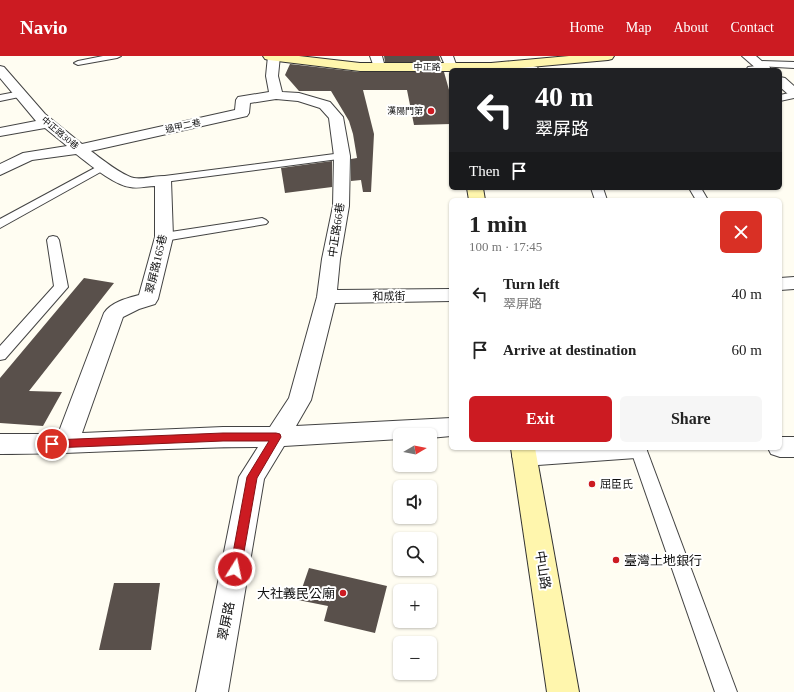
<!DOCTYPE html>
<meta charset="utf-8">
<style>
:root{--surface:#fff;--page:#f6f6f6;--text:#222;--muted:#767676;--accent:#cc1b22}
body{margin:0;font-family:"Times New Roman","Noto Sans TC",serif;background:var(--page);color:var(--text);height:100vh;display:flex;flex-direction:column;font-size:15px;white-space:nowrap}
*{box-sizing:border-box;margin:0}
p{font-size:13px;color:var(--muted)}
.icon{flex:none;width:22px;height:22px;fill:none;stroke:currentColor;stroke-width:2;stroke-linecap:round;stroke-linejoin:round}
.map{position:relative;flex:1;overflow:hidden}
.panel{position:absolute;left:449px;top:142px;width:333px;height:252px;display:flex;flex-direction:column;background:var(--surface);border-radius:6px;box-shadow:0 1px 3px #0004}
.panel>*{flex:none}
.top-card{position:absolute;left:449px;top:12px;width:333px;height:122px;border-radius:6px;box-shadow:0 1px 3px #0004;background:#202124;color:#fff;overflow:hidden}
.needle{width:26px;rotate:80deg}
.controls{position:absolute;left:393px;top:372px;display:grid;gap:8px}
.controls a{display:grid;place-items:center;width:44px;height:44px;border-radius:6px;background:var(--surface);box-shadow:0 1px 3px #0004;font-size:20px}
.pin{position:absolute;display:grid;place-items:center;width:34px;height:34px;color:#fff;margin:-17px;border:2px solid #fff;border-radius:50%;box-shadow:0 1px 4px #0007}
.me{position:absolute;width:44px;margin:-22px;rotate:10deg;stroke-linejoin:round;filter:drop-shadow(0 0 3px #0008)}
.turn{display:flex;align-items:center;gap:14px;height:84px;padding:0 20px;font-size:18px}
.turn .icon{width:52px;height:52px;stroke-width:2.5}
.turn b{display:block;font-size:28px;line-height:34px}
.then{display:flex;align-items:center;height:38px;padding:0 20px;background:#0003;gap:8px;font-size:15px}
.round{display:grid;place-items:center;flex:none;width:42px;height:42px;border-radius:6px;background:var(--page)}
.summary{display:flex;align-items:center;justify-content:space-between;height:68px;padding:0 20px}
h1{font-size:24px;font-weight:700;line-height:30px}
.cta{display:flex;gap:8px;margin-top:auto;padding:8px 20px}
.cta a{flex:1;height:46px;border-radius:6px;background:var(--accent);color:#fff;font-size:16px;font-weight:700;line-height:46px;text-align:center}
.cta a+a{background:var(--page);color:var(--text)}
ul{padding:0;list-style:none}
li{display:flex;align-items:center;gap:12px;height:56px;padding:0 20px}
li div{flex:1}
li b{display:block;font-size:15px}
li em{font-style:normal}
header{display:flex;align-items:center;gap:24px;box-sizing:border-box;height:56px;padding:0 20px;background:var(--accent);color:#fff}
header strong{font-size:19px}
nav{display:flex;gap:22px;margin-inline-start:auto;font-size:14px}
.map>svg:first-child{display:block}
</style>
<header>
<strong>Navio</strong>
<nav><a>Home</a><a>Map</a><a>About</a><a>Contact</a></nav>
</header>
<div class="map">
<svg width="794" height="636" viewBox="0 0 794 636">
<rect width="100%" height="100%" fill="#fffdf2"/>
<g fill="#59504b">
<path d="M384,0H439L441,6H385Z"/>
<path d="M290,8L360,16H444L451,41V68L414,69L407,34H363L374,78L371,136H363L361,124L351,125V103L357,102L353,78L349,65L331,35H299L285,19Z"/>
<path d="M332,105V131L285,137L281,112Z"/>
<path d="M84,222L114,227L29,335L62,336L43,370L0,367V322Z"/>
<path d="M309,512L387,530L375,577L324,565L328,550L298,544Z"/>
<path d="M114,527H160L151,594H99Z"/>
</g>
<g fill="none" stroke-linecap="round" stroke-linejoin="round">
<g stroke="#434343" stroke-width="2">
<g id="service">
<path d="M103,0H121L117,2L78,9L74,7L78,5Z"/>
<path d="M759,5L794,6V12L756,10L755,8L756,6Z"/>
<path d="M21,35L25,38L24,40L0,45V39Z"/>
<path d="M794,36V42L780,45V39Z"/>
<path d="M342,97L347,100L346,102L149,128L144,125L149,122Z"/>
<path d="M102,108L106,109L107,111L106,113L0,172V163Z"/>
<path d="M591,132H603L607,144H595Z"/>
<path d="M689,132H701L708,144H696Z"/>
<path d="M262,162L266,164L268,166L266,168L164,185L160,184L158,181L160,178L164,177Z"/>
<path d="M53,180L57,181L59,184L68,231L5,303L0,304V290L54,230L47,184L49,181Z"/>
<path d="M630,392H646L737,636H715Z"/>
</g>
</g>
<g stroke="#434343" stroke-width="2">
<g id="minor">
<path d="M268,0H280L278,20L282,36L299,37L330,46L343,61L350,100L349,150L340,203L337,234L451,233V245L335,247L311,344L296,370L451,362V380L430,382V379H400V383L284,390L264,423L228,636H196L239,421L258,391C172,391 86,398 0,398V378H58L104,257C111,246 128,242 139,239L155,181V130C147,130 138,133 130,131C114,129 89,108 76,98L32,104L0,119V108L23,97L67,90L45,72L0,80V72L36,65L0,22V10L4,11L45,58L82,88L235,54L236,44L238,41L269,36L266,20ZM276,43L298,45L320,52L329,62L334,100L333,150L322,203L317,241L289,342L270,371H223L82,377L123,261L139,253L155,248L158,243L173,181L171,124L169,121C157,118 145,124 134,122C123,120 100,102 91,95L247,60L249,57L250,47Z"/>
<path d="M370,0H382L385,11L383,14H375Z"/>
<path d="M491,7L533,10L537,11L539,14H487L485,11L487,8Z"/>
<path d="M765,9L769,10L771,14H746L748,11Z"/>
<path d="M794,221V233L780,234V222Z"/>
<path d="M780,381H794V401H780L771,398L768,392H780Z"/>
<path d="M518,392H648L645,399L636,402L524,410L515,407L512,400L515,393Z"/>
</g>
</g>
<g stroke="#434343" stroke-width="2">
<g id="tertiary">
<path d="M441,0H453L457,11L455,14H447Z"/>
<path d="M742,0H756L772,14H758Z"/>
<path d="M780,21L785,22L794,30V40L789,39L780,31Z"/>
</g>
</g>
<g stroke="#323232" stroke-width="2">
<g id="secondary">
<path d="M263,0H299L360,7H491L569,0H614L612,3L608,4L498,14L451,15H360L269,4L265,3Z"/>
<path d="M467,132H483L485,144H469Z"/>
<path d="M511,392H535L579,636H547Z"/>
</g>
</g>
<use href="#service" fill="#fff" fill-rule="evenodd"/>
<use href="#minor" fill="#fff" fill-rule="evenodd"/>
<use href="#tertiary" fill="#fff" fill-rule="evenodd"/>
<use href="#secondary" fill="#fff6ad" fill-rule="evenodd"/>
</g>
<path fill="#cc1b22" stroke="#851216" d="M223,377H276L280,378L281,381L257,422L241,513L240,517L235,518L231,517L230,513L247,421L269,385H223L52,392L49,391L47,388L49,385L52,384Z"/>
<g fill="#cc1b22" stroke="#fff" stroke-width="1.5">
<circle cx="431" cy="55" r="4"/>
<circle cx="592" cy="428" r="4"/>
<circle cx="616" cy="504" r="4"/>
<circle cx="343" cy="537" r="4"/>
</g>
<g text-anchor="middle" dominant-baseline="central" stroke-width="4" stroke-linejoin="round" paint-order="stroke">
<g font-size="9" fill="#101010" stroke="#fff">
<text x="427" y="11">中正路</text>
<text transform="translate(183 70) rotate(-12)">過甲二巷</text>
<text transform="translate(60 77) rotate(40)">中正路30巷</text>
</g>
<g font-size="9" fill="#101010" stroke="#fff" text-anchor="end">
<text x="423" y="55">漢陽門第</text>
</g>
<g font-size="11" fill="#101010" stroke="#fff">
<text transform="translate(336 174) rotate(-81)">中正路66巷</text>
<text transform="translate(156 208) rotate(-77)">翠屏路165巷</text>
<text transform="translate(389 240) rotate(-1)">和成街</text>
</g>
<g font-size="11" fill="#101010" stroke="#fff" text-anchor="start">
<text x="600" y="428">屈臣氏</text>
</g>
<g font-size="13" fill="#101010" stroke="#fff" text-anchor="start">
<text x="624" y="504">臺灣土地銀行</text>
<text x="335" y="537" text-anchor="end">大社義民公廟</text>
</g>
<g font-size="13" fill="#101010" stroke="#fff">
<text transform="translate(543 514) rotate(81)">中山路</text>
<text transform="translate(226 565) rotate(-79)">翠屏路</text>
</g>
</g>
</svg>
<div class="controls">
<a><svg class="needle" viewBox="-14 -14 28 28"><path d="M0-13l5 13h-10z" fill="#e53935"/><path d="M0 13l5-13h-10z" fill="#767676"/></svg></a>
<a><svg class="icon" aria-label="sound" viewBox="0 0 24 24"><path d="M4 9h4l5-4v14l-5-4H4zM17 9q2 3 0 6"/></svg></a>
<a><svg class="icon" aria-label="search" viewBox="0 0 24 24"><circle cx="10" cy="10" r="6"/><path d="M15 15l6 6"/></svg></a>
<a>+</a>
<a>−</a>
</div>
<div class="pin" style="left:52px;top:388px;background:#d93025"><svg class="icon" aria-label="arrive" viewBox="0 0 24 24"><path d="M6 21V4h12l-3 4 3 4H6"/></svg></div>
<svg class="me" style="left:235px;top:513px" viewBox="-20 -20 40 40"><circle r="17" fill="#cc1b22" stroke="#fff" stroke-width="3"/><path d="M0-11L8 9 0 5-8 9z" fill="#fff"/></svg>
<div class="top-card">
<div class="turn"><svg class="icon" aria-label="left" viewBox="0 0 24 24"><path d="M17 20v-9H6M10 6l-5 5 5 5"/></svg><div><b>40 m</b>翠屏路</div></div>
<div class="then">Then<svg class="icon" aria-label="arrive" viewBox="0 0 24 24"><path d="M6 21V4h12l-3 4 3 4H6"/></svg></div>
</div>
<section class="panel">
<div class="summary"><div><h1>1 min</h1><p>100 m · 17:45</p></div><a class="round" style="background:#d93025;color:#fff"><svg class="icon" aria-label="close" viewBox="0 0 24 24"><path d="M6 6l12 12M18 6L6 18"/></svg></a></div>
<ul>
<li><svg class="icon" aria-label="left" viewBox="0 0 24 24"><path d="M17 20v-9H6M10 6l-5 5 5 5"/></svg><div><b>Turn left</b><p>翠屏路</p></div><em>40 m</em></li>
<li><svg class="icon" aria-label="arrive" viewBox="0 0 24 24"><path d="M6 21V4h12l-3 4 3 4H6"/></svg><div><b>Arrive at destination</b></div><em>60 m</em></li>
</ul>
<div class="cta"><a>Exit</a><a>Share</a></div>
</section>
</div>
